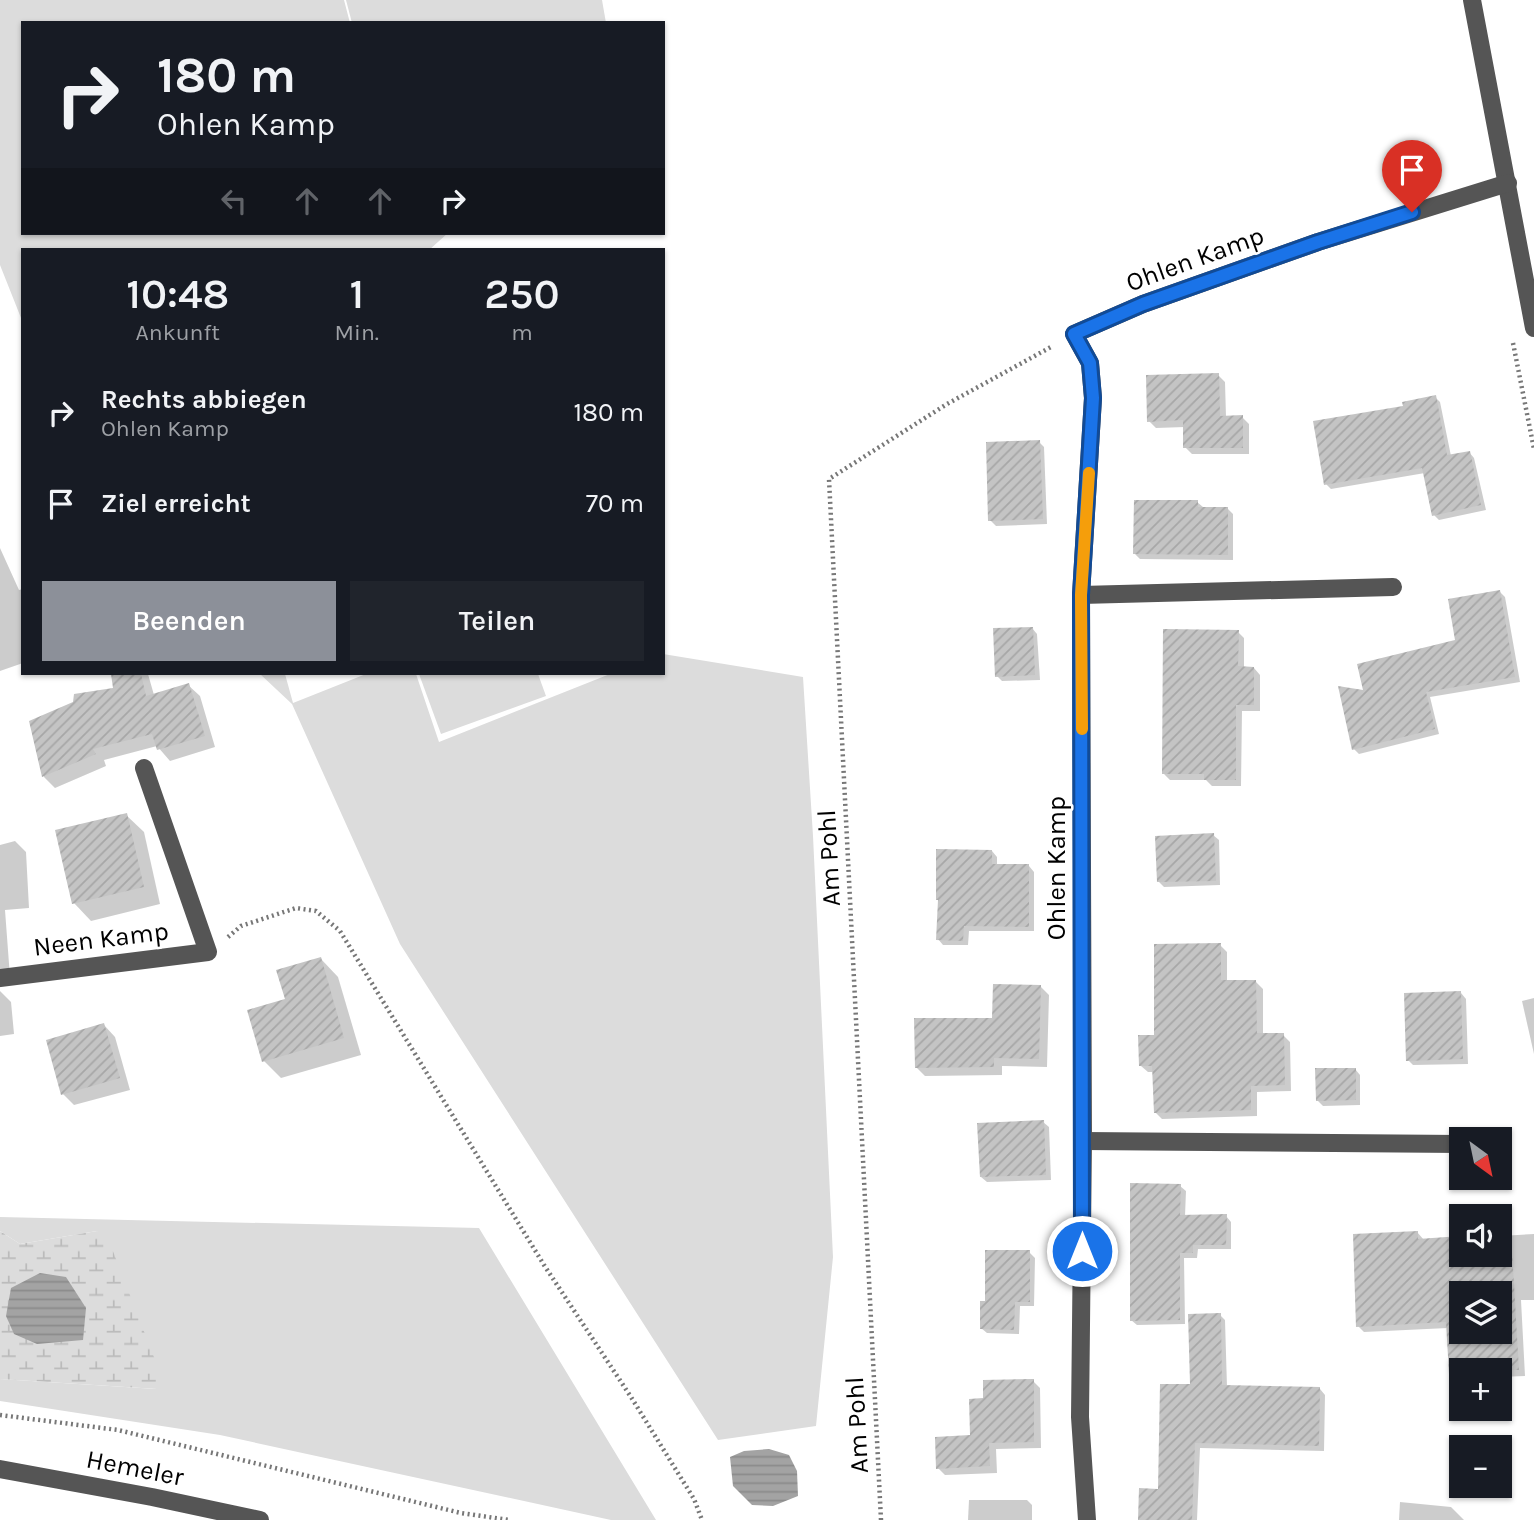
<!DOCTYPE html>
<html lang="de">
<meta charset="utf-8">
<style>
:root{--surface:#171b24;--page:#20242c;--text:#f1f3f6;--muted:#9ea1a6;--accent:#8c9099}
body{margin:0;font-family:Karla,sans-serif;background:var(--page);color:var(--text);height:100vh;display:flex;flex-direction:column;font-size:26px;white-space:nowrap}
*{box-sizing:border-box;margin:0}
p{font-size:23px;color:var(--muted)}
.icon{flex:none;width:38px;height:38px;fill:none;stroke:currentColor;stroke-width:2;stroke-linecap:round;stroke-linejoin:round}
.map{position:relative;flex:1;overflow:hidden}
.details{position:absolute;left:21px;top:248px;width:644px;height:427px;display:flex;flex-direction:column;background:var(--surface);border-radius:0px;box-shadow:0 2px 5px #0004}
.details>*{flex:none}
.top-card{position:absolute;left:21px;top:21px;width:644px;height:214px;border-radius:0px;box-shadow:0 2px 5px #0004;background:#171b24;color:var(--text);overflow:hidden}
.needle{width:46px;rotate:147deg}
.buttons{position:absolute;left:1449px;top:1127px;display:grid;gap:14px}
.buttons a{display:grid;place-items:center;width:63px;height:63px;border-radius:0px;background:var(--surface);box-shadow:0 2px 5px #0004;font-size:35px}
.pin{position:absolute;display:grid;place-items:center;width:60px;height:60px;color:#fff;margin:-72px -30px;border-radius:50% 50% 50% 0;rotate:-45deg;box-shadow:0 0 7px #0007}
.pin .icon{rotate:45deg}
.me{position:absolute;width:77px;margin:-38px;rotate:0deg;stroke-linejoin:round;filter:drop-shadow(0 0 5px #0008)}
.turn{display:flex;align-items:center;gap:24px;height:147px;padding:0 21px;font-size:32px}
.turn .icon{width:91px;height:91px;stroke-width:2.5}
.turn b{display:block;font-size:49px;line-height:60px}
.lanes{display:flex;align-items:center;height:66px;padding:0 21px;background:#0003;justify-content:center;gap:35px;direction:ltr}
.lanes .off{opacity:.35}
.eta{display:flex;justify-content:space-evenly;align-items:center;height:119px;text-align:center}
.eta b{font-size:42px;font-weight:600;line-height:49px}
.button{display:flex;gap:14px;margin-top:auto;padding:14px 21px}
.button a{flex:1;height:80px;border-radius:0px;background:var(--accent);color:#fff;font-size:28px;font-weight:600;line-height:80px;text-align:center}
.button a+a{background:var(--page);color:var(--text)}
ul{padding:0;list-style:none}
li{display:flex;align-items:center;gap:21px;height:91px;padding:0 21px}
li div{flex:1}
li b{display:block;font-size:26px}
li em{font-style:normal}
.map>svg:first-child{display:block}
</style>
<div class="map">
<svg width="1534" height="1520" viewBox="0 0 1534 1520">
<defs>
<pattern id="wetland-marsh" width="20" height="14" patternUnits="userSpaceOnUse" patternTransform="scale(1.75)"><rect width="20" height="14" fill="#dcdcdc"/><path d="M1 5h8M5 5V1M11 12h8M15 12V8" fill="none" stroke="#bbb"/></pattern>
<pattern id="water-rules" width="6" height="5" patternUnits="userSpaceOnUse" patternTransform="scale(1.75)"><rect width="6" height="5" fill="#a3a3a3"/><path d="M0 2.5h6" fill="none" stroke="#8b8b8b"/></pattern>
<pattern id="building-hatch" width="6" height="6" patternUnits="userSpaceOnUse" patternTransform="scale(1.75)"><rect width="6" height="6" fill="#c4c4c4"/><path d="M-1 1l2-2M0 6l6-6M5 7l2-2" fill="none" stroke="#a7a7a7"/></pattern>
</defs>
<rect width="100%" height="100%" fill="#fff"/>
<g fill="#dcdcdc">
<path d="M0,0H344L350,23H23V233H448L429,250H23V323L0,265Z"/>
<path d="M346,0H602L606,23H352Z"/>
<path d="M663,654L803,677L813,836L833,1257L816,1426L718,1440L400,944L292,704L260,674H285L293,703L366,674H416L439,742L610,674H663Z"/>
<path d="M419,674H538L546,696L441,734Z"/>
<path d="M0,1217L479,1228L656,1520H611L220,1435L0,1401V1379L156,1389L97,1231L20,1244L0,1231Z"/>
</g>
<path fill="url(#wetland-marsh)" d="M0,1231L20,1244L97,1231L109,1241L162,1378L157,1389L0,1379Z"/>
<g fill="url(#water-rules)">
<path d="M40,1273L66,1277L86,1308L83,1340L37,1344L14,1334L6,1316L11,1288Z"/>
<path d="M769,1449L789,1455L797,1471L798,1496L773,1506L752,1505L733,1486L730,1457L744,1451Z"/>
</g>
<g fill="#0003" fill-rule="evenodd">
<path d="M1218,375L1225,382L1226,417H1242L1249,424V454H1192L1185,447V427L1156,428L1149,421Z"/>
<path d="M1435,397L1440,402L1451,456L1469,452L1474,458L1486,510L1439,520L1434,515L1425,473L1331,489L1326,484L1405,407Z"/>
<path d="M1039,442L1044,447L1047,524L996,526L990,520Z"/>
<path d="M1197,502L1203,507L1228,509L1233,514V560L1140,559L1135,554Z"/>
<path d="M0,548L19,590L23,589V663L0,671Z"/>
<path d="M1500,592L1505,597L1520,682L1430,697L1439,734L1359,754L1354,749L1457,642Z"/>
<path d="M1032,628L1037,634L1040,680L1002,681L997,676Z"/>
<path d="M1238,632L1244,638V668H1254L1260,675V711H1242L1241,786H1212L1206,780H1170L1164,774Z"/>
<path d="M113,674H148L154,695L188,685L200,696L215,747L170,761L157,746L104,760L106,766L55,788L44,777L31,722L115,689Z"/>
<path d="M126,815L144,832L160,904L91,921L74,903Z"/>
<path d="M1213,835L1219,840L1220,885L1164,887L1159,882Z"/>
<path d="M15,841L26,852L29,908L5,910L10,977L3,980L0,988V845Z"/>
<path d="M992,851L997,857V866H1029L1034,872V931H969L968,945H943L938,939Z"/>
<path d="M1220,945L1227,952V982H1256L1263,989V1035H1283L1290,1042L1291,1091L1257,1092V1116L1162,1119L1155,1112L1154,1072H1148L1141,1066L1156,1036Z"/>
<path d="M321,959L338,977L361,1055L281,1078L264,1061L287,1001Z"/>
<path d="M1040,986L1049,995L1047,1067L1002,1066V1075L925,1076L916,1067L994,1019Z"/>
<path d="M0,991L11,1002L14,1034L0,1036Z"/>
<path d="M1461,993L1466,999L1468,1064L1413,1065L1408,1060Z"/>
<path d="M1534,998V1054L1522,1001Z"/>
<path d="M104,1025L115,1037L130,1090L74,1105L63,1094Z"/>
<path d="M1355,1069L1360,1075V1105L1323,1106L1317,1100Z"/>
<path d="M1043,1122L1049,1127L1051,1180L987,1182L981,1177Z"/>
<path d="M1180,1186L1186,1191L1185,1216H1226L1231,1222V1249H1198L1197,1258H1184L1185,1324L1137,1325L1131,1320Z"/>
<path d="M1417,1232L1424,1240L1461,1238V1255H1500V1236L1534,1234V1300H1521L1525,1376L1500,1377V1370H1461V1380H1457L1450,1374L1448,1328L1364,1332L1358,1326ZM1461,1293H1500V1332H1461Z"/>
<path d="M1029,1252L1035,1258L1034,1306H1020L1019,1334L987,1333L981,1328Z"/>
<path d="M1220,1315L1225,1320L1227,1387L1320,1389L1325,1395L1324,1451L1200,1448L1197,1520H1140L1159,1490L1192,1386Z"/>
<path d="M1033,1381L1040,1388L1041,1448L996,1449L997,1473L945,1475L938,1468L971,1437L985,1400Z"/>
<path d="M969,1500H1027L1032,1505V1520H968Z"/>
<path d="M1400,1502L1451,1507L1464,1520H1399Z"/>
</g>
<g fill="url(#building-hatch)" fill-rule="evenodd">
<path d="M1219,373L1220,416L1243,415V448H1183V420L1147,422L1146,375Z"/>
<path d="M1436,395L1447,455L1470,451L1481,505L1432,516L1422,468L1324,485L1313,421L1403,406L1402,402Z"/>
<path d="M1040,440L1043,519L988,521L986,442Z"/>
<path d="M1134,500H1198V507H1228V555L1133,554Z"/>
<path d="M1500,590L1515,677L1426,692L1435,729L1352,750L1338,686L1363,690L1357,664L1455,640L1448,599Z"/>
<path d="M1033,627L1035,675L995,677L993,628Z"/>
<path d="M1163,629L1239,630L1238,666L1254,667V705H1236V780H1204V774H1162Z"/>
<path d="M111,674H141L146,696L189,683L205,736L157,750L152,734L93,749L96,754L42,777L29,721L73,702L74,694L113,688Z"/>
<path d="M127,813L144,887L72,904L55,830Z"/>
<path d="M1214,833L1216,881L1157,882L1155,836Z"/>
<path d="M936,849L992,850V864H1029V927L964,926L963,941L936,940L938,900H936Z"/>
<path d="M1221,943V980H1256L1257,1033H1284L1285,1085L1251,1086V1110L1154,1113L1152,1066H1139L1138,1035H1154V944Z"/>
<path d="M321,957L344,1038L262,1062L247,1010L285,999L276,970Z"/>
<path d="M993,984L1041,985L1039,1059L994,1058V1067L915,1068L914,1018H992Z"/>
<path d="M1461,991L1463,1059L1406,1061L1404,993Z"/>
<path d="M104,1023L120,1078L61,1095L46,1040Z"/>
<path d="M1315,1068H1356V1100L1316,1101Z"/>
<path d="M1044,1120L1046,1175L980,1177L977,1123Z"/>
<path d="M1130,1183L1181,1184L1180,1215L1227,1214L1226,1245H1193V1253H1180V1320L1130,1321Z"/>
<path d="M1418,1231V1239L1461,1236V1255H1500V1234L1511,1233L1519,1370H1461V1374H1449L1446,1322L1356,1327L1353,1234ZM1461,1293H1500V1332H1461Z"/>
<path d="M985,1250H1030V1302H1015L1014,1330L980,1329V1301H985Z"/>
<path d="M1221,1313L1222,1385L1320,1387L1319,1446L1195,1443L1192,1520H1138L1139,1488L1158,1489L1160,1384H1190L1188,1314Z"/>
<path d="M1034,1379V1442L989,1443L990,1466L936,1469L935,1437L970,1435L969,1399L983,1398V1380Z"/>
</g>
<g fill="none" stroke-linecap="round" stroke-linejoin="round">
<g stroke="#777" stroke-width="4.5" stroke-dasharray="2 3.5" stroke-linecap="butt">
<path d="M1513,343L1534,449"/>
<path d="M228,937L241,926L296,908L316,911L340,931L544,1265L631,1397L694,1499L702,1520"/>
<path d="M0,1415L118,1430L461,1513L509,1520"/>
<path d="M881,1520L829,479L947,404L1051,347"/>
</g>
<g stroke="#555" stroke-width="18">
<path d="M1472,0L1534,328"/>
<path d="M1081,595L1393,587"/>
<path d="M0,978L208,952L144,768"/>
<path d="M1083,1141L1461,1144"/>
<path d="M0,1469L152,1497L260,1520"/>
<path d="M1087,1520L1080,1417L1083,1141L1081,595L1093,398L1090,363L1074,334L1143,304L1318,242L1508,183"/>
</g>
</g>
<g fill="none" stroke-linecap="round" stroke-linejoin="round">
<g stroke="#114b97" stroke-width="18">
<path id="route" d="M1082,1251L1081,595L1093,398L1090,363L1074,334L1143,304L1318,242L1412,212"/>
</g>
<use href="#route" stroke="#1a73e8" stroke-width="12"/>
<path stroke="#f59e0b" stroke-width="12" d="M1082,729L1081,595L1089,473"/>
</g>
<g text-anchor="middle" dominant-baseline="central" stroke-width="5" stroke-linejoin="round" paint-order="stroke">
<g font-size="26" fill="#000" stroke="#fff">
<text transform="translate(1195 259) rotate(-20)">Ohlen Kamp</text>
<text transform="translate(829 858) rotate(-93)">Am Pohl</text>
<text transform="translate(1056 868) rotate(-90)">Ohlen Kamp</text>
<text transform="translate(101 939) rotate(-7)">Neen Kamp</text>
<text transform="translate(857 1425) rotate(-93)">Am Pohl</text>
<text transform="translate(135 1468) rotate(11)">Hemeler</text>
</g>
</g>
</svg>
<div class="buttons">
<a><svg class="needle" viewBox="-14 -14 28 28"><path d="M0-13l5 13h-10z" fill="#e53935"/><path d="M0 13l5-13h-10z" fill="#9ea1a6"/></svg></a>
<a><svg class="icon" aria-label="sound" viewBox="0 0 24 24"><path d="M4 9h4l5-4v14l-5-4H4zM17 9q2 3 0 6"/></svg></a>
<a><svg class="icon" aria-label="layers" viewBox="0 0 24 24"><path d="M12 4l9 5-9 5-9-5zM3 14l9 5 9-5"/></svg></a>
<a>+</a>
<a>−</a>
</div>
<div class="pin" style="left:1412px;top:212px;background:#d93025"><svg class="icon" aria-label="arrive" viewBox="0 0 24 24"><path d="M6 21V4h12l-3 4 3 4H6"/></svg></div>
<svg class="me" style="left:1082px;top:1251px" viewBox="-20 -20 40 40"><circle r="17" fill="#1a73e8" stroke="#fff" stroke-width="3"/><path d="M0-11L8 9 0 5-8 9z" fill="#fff"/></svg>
<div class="top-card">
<div class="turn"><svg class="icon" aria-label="right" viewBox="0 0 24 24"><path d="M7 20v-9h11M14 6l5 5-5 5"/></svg><div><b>180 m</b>Ohlen Kamp</div></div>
<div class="lanes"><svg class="icon off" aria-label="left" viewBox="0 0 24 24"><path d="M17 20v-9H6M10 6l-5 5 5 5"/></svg><svg class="icon off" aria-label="ahead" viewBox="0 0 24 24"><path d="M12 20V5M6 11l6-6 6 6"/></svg><svg class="icon off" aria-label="ahead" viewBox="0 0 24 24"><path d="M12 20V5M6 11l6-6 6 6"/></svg><svg class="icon" aria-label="right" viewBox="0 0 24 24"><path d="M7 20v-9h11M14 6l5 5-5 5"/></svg></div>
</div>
<section class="details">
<div class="eta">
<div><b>10:48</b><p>Ankunft</p></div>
<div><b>1</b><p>Min.</p></div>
<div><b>250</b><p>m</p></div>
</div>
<ul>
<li><svg class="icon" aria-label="right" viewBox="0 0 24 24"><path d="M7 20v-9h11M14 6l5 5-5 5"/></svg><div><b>Rechts abbiegen</b><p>Ohlen Kamp</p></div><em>180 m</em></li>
<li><svg class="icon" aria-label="arrive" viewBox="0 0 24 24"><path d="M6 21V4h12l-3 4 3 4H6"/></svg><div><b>Ziel erreicht</b></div><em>70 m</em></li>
</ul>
<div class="button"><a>Beenden</a><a>Teilen</a></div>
</section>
</div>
